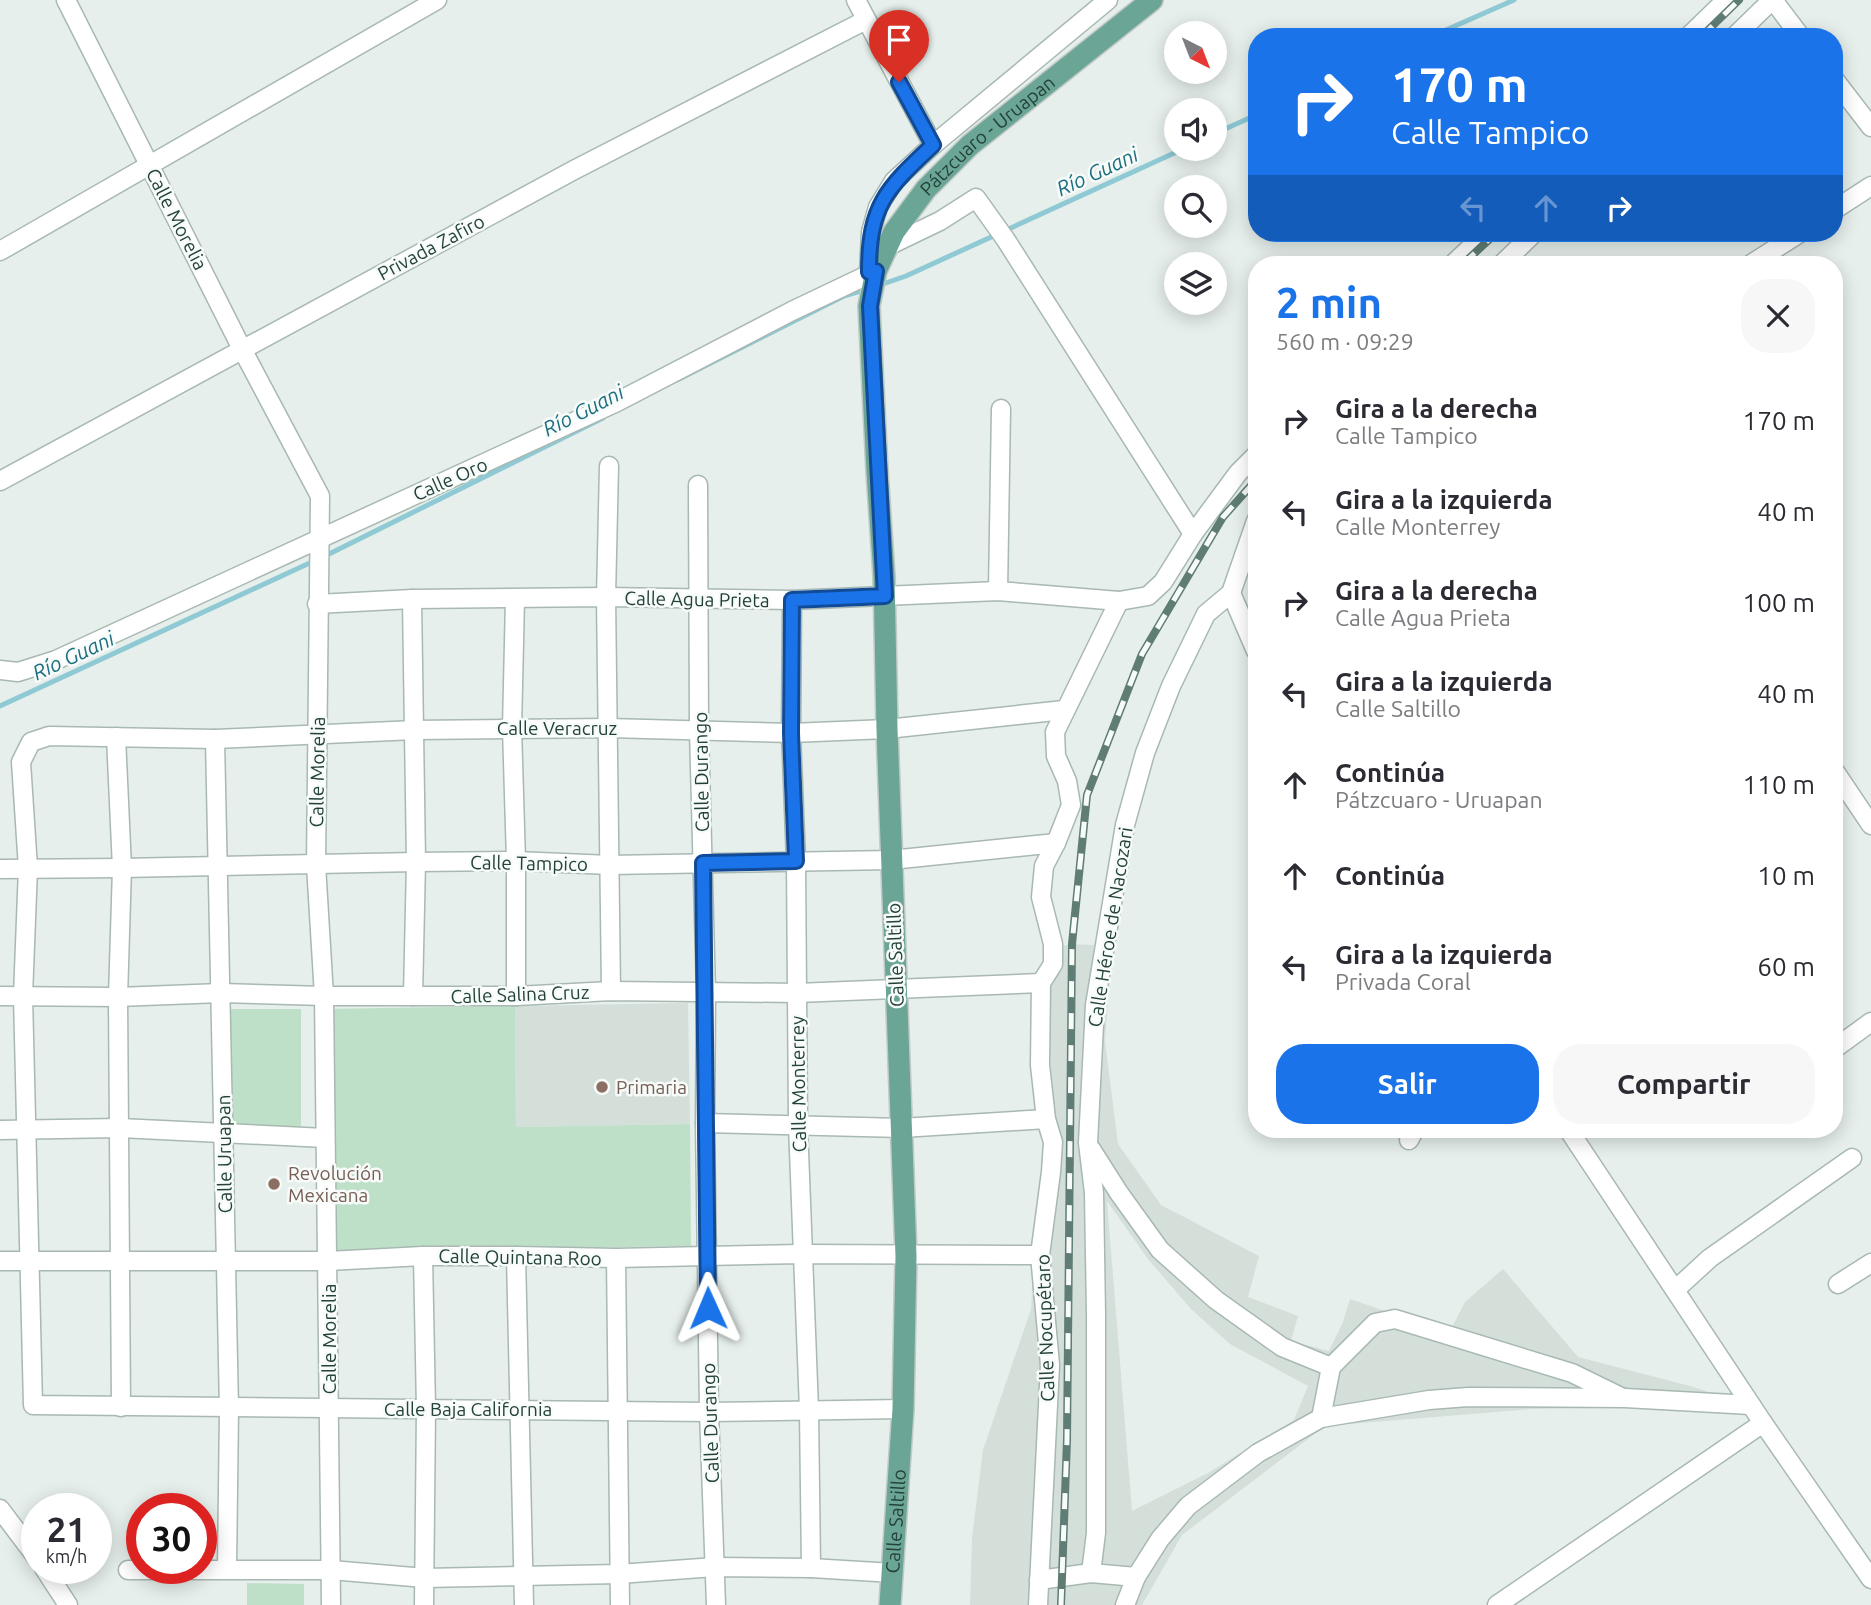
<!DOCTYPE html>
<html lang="es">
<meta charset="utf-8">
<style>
:root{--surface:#fff;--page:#f7f7f7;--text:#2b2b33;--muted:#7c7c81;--accent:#1a73e8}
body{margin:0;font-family:Ubuntu,sans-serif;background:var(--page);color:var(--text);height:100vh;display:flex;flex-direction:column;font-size:26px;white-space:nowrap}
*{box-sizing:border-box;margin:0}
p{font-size:23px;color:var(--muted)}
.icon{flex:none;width:38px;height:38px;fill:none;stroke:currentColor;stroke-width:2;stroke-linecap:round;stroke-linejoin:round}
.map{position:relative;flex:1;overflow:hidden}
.drawer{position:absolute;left:1248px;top:256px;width:595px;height:882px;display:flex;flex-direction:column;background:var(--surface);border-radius:28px;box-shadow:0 4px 18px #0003}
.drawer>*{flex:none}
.hud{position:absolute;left:1248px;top:28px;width:595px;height:214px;border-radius:28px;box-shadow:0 4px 18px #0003;background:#1a73e8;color:#fff;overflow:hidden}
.needle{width:46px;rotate:138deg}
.controls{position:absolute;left:1164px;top:21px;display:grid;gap:14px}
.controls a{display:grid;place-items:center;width:63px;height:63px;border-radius:50%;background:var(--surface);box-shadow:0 4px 18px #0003;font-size:35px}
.speed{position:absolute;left:21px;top:1493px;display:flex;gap:14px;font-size:35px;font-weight:700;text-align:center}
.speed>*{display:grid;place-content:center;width:91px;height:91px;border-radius:50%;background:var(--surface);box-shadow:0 4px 18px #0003;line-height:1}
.speed small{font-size:18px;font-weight:400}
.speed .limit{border:10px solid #d22;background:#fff;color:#111}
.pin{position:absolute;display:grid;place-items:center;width:60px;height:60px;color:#fff;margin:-72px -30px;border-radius:50% 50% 50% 0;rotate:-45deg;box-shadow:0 0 7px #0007}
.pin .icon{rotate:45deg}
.me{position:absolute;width:77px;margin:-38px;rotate:359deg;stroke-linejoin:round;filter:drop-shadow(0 0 5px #0008)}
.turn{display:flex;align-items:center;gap:24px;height:147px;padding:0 28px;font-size:32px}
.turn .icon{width:91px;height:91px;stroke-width:2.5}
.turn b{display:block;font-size:49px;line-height:60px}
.lanes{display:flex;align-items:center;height:66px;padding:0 28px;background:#0003;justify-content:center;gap:35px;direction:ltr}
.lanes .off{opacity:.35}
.round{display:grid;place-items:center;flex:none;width:74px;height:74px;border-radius:28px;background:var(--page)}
.head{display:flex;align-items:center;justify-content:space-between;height:119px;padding:0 28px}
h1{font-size:42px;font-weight:700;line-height:52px;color:var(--accent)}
.button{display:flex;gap:14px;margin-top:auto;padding:14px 28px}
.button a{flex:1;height:80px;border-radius:28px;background:var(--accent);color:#fff;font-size:28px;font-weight:700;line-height:80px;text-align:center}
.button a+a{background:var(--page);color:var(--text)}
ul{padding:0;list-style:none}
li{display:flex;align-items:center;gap:21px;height:91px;padding:0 28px}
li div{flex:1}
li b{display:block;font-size:26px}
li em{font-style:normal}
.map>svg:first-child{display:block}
</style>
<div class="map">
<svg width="1871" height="1605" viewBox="0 0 1871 1605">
<rect width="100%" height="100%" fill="#e6efeb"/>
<g fill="#d4dfda" fill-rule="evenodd">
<path d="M1072,944L1112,946L1105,1041L1118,1144L1161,1205L1259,1256L1248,1297L1298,1316L1291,1341L1329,1351L1343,1322L1350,1299L1449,1333L1465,1302L1503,1269L1578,1357L1690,1386L1722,1396L1668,1407L1532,1409L1325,1426L1182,1535L1142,1605H970L972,1538L983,1450L1031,1309L1035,1233L1053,1116L1048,999L1062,946ZM1107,1201L1148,1259L1191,1309L1230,1344L1308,1386L1294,1420L1208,1473L1132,1511Z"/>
<path d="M688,1003L690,1124L516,1127L515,1006Z"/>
</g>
<g fill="#bfe0c8">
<path d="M515,1006L516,1127L690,1124L691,1246L324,1252L321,1009Z"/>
<path d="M223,1009H301V1129H222Z"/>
<path d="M247,1583L304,1584V1605H247Z"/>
</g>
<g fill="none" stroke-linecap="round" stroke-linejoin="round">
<g stroke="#8ec9d4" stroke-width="5">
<path d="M1430,37L1514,0"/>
<path d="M1214,134L1256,115"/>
<path d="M880,285L906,276L1183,149"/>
<path d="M677,380L844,296L867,289"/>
<path d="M323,557L603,418"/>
<path d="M0,706L314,561"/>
</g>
<g stroke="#a8b8b2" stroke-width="21">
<g id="minor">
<path d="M66,0L242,349L320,496L316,865L324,996L331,1605"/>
<path d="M856,0L933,145"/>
<path d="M1773,0L1801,37"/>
<path d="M1688,37L1726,0"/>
<path d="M1734,37L1772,0"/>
<path d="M1834,79L1871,127"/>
<path d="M1834,210L1871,186"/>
<path d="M888,246L940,221L976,198L1006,240L1193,534"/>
<path d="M0,251L437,0"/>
<path d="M1453,264L1486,233"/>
<path d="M1502,264L1534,233"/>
<path d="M1751,264L1800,233"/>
<path d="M869,272L871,232L878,207L894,181L933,145L1108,0"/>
<path d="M609,466L606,597L611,991"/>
<path d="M0,481L574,170L866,20"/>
<path d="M698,485L699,730L706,993L705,1123L709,1412L716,1605"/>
<path d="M998,591L1001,409"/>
<path d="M1231,593L1256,651"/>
<path d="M412,599L416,862L413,996"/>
<path d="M515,599L512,728L516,861V996"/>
<path d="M792,600L791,733L796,861L798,1125L809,1410L811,1568"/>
<path d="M317,604L412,599L606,597L792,600L998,591L1119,601L1148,596L1163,582L1193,534L1238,473L1256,455"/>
<path d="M0,670L18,672L56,660L617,402L792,311L876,271"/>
<path d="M116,737L122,868L118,997L121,1407"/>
<path d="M215,739L229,1409L227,1569"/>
<path d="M1834,770L1871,825"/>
<path d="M0,869L122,868L416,862L516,861L610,865L891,860L1056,843"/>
<path d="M0,996L118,997L221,993L324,996H516L611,991L797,993L1041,983"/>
<path d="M1834,1049L1871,1022"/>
<path d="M705,1123L902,1128L1046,1119"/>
<path d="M1568,1129L1763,1423L1871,1579"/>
<path d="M0,1130L120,1128L325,1138"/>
<path d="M1409,1140L1415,1129"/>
<path d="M1091,1149L1119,1193L1160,1250L1216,1300L1282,1347L1331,1367"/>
<path d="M423,1256L426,1409L424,1605"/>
<path d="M516,1256L524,1605"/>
<path d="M616,1258L620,1605"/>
<path d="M0,1261H328L423,1256H516L616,1258L802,1254L1040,1255"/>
<path d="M1838,1284L1871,1263"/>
<path d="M1675,1290L1710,1258L1852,1158"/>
<path d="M1331,1367L1375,1323L1395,1319L1572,1373L1621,1397"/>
<path d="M903,1409L709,1412L33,1405L23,996L28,868L21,762L31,742L49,736L215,739L415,730L609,728L791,733L887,729L1064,710"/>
<path d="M1321,1418L1331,1367"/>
<path d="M0,1509L37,1558"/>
<path d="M44,1568L68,1605"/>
<path d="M128,1570H331L425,1578L619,1574L715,1567L811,1568L893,1573"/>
<path d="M1091,1573L1096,1533V1315L1094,1193L1088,1143L1095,1005L1125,825L1145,753L1171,686L1206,614L1231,593L1256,521"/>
<path d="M1039,1580L1091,1573L1136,1577L1160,1539L1188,1506L1258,1453L1321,1418L1429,1400L1468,1397L1625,1398L1751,1405"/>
<path d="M1038,1605L1050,1365L1040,1255L1051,1172L1053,1142L1046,1119L1040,1065L1041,983L1053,964V944L1041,897L1044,866L1056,843L1071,805L1067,781L1056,756L1055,732L1119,601"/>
<path d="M1125,1605L1136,1577"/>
<path d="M1497,1605L1763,1423"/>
</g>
</g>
<g stroke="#c2cac8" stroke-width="24">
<g id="primary">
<path id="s1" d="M890,1605L903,1409L906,1256L887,729L884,576L877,471L869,306L876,271L894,232L926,189L970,145L1152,0"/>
</g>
</g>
<use href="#minor" stroke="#fff" stroke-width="18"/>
<use href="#primary" stroke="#6aa596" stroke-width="21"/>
<g stroke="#5f7d75" stroke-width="8">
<g id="rail">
<path d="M1701,37L1739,0"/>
<path d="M1463,264L1496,233"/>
<path d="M1061,1605L1067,1440L1072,944L1087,795L1142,654L1223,517L1256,480"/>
</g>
</g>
<use href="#rail" stroke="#f7fbf9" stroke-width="5" stroke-dasharray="16" stroke-linecap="butt"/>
</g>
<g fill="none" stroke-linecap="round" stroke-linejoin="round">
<g stroke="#114b97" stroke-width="18">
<path id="route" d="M708,1308L703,863L796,861L791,733L792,600L885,596L870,306L876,271L869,272C869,205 886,189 933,145L899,82"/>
</g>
<use href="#route" stroke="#1a73e8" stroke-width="12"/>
</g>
<g fill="#8d6e63" stroke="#f7fbf9" stroke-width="2.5">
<circle cx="602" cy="1087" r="7"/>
<circle cx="274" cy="1184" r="7"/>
</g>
<g text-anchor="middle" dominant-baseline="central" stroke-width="5" stroke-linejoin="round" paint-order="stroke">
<g font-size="19" fill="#24423a" stroke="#f7fbf9">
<text stroke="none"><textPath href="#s1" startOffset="1514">Pátzcuaro - Uruapan</textPath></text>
<text transform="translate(177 219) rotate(63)">Calle Morelia</text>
<text transform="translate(431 247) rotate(-28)">Privada Zafiro</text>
<text transform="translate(450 479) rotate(-24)">Calle Oro</text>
<text transform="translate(697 599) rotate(1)">Calle Agua Prieta</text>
<text x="557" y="728">Calle Veracruz</text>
<text transform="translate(317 772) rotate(-89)">Calle Morelia</text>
<text transform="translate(701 772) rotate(-91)">Calle Durango</text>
<text transform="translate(529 863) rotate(1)">Calle Tampico</text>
<text transform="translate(1110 927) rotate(-81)">Calle Héroe de Nacozari</text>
<text transform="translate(895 955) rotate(-92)">Calle Saltillo</text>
<text transform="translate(520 994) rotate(-2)">Calle Salina Cruz</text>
<text transform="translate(798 1084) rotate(-91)">Calle Monterrey</text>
<text transform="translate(224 1154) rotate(-91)">Calle Uruapan</text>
<text transform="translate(520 1257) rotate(1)">Calle Quintana Roo</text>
<text transform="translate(1045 1328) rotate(-92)">Calle Nocupétaro</text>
<text transform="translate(329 1339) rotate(-90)">Calle Morelia</text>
<text x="468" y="1409">Calle Baja California</text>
<text transform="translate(710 1423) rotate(-92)">Calle Durango</text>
<text stroke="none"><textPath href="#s1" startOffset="84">Calle Saltillo</textPath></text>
</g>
<g font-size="19" fill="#785e54" stroke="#f7fbf9" text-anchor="start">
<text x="616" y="1087">Primaria</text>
<text x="288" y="1173">Revolución<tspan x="288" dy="22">Mexicana</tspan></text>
</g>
<g font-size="21" font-style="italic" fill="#1c6f80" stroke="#f7fbf9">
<text transform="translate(1097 171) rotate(-25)">Río Guani</text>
<text transform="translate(583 410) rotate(-27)">Río Guani</text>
<text transform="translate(73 655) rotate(-25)">Río Guani</text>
</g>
</g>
</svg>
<div class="controls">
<a><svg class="needle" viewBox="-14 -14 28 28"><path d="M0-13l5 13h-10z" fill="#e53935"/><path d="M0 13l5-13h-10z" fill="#7c7c81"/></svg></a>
<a><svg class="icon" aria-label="sound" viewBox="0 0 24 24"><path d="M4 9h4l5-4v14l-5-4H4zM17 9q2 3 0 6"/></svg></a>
<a><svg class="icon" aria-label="search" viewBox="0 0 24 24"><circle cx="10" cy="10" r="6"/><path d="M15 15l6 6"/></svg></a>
<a><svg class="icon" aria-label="layers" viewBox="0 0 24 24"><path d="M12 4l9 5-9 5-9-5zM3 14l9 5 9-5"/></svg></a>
</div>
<div class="speed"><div>21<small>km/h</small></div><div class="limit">30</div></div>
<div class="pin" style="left:899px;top:82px;background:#d93025"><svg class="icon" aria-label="arrive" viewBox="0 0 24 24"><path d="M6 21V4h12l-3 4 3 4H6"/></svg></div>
<svg class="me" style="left:708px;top:1308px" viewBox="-20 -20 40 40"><path d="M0-17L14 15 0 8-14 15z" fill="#1a73e8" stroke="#fff" stroke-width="4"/></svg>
<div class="hud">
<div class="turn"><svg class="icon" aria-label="right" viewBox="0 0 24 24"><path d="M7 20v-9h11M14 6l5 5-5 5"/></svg><div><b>170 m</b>Calle Tampico</div></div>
<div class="lanes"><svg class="icon off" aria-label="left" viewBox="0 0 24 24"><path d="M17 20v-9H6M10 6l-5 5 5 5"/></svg><svg class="icon off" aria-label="ahead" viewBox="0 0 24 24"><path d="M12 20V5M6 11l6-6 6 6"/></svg><svg class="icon" aria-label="right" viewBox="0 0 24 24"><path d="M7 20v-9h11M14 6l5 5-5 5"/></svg></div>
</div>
<section class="drawer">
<div class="head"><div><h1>2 min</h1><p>560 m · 09:29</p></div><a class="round"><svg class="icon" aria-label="close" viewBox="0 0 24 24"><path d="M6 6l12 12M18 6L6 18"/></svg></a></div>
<ul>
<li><svg class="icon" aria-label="right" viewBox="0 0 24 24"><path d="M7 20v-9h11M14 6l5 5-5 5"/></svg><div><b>Gira a la derecha</b><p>Calle Tampico</p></div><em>170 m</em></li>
<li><svg class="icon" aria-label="left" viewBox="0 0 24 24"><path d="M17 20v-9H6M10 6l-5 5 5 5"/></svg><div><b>Gira a la izquierda</b><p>Calle Monterrey</p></div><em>40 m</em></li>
<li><svg class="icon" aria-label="right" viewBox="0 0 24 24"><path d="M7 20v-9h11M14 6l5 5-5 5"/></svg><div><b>Gira a la derecha</b><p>Calle Agua Prieta</p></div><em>100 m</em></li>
<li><svg class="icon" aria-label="left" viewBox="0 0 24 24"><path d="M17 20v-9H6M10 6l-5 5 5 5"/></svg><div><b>Gira a la izquierda</b><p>Calle Saltillo</p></div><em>40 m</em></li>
<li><svg class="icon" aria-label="ahead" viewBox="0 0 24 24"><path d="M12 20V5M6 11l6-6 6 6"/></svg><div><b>Continúa</b><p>Pátzcuaro - Uruapan</p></div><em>110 m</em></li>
<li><svg class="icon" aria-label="ahead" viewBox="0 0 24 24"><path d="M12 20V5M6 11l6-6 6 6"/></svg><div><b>Continúa</b></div><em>10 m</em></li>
<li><svg class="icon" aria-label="left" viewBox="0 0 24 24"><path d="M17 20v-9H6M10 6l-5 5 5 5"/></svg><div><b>Gira a la izquierda</b><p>Privada Coral</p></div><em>60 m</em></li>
</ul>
<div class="button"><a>Salir</a><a>Compartir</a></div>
</section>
</div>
